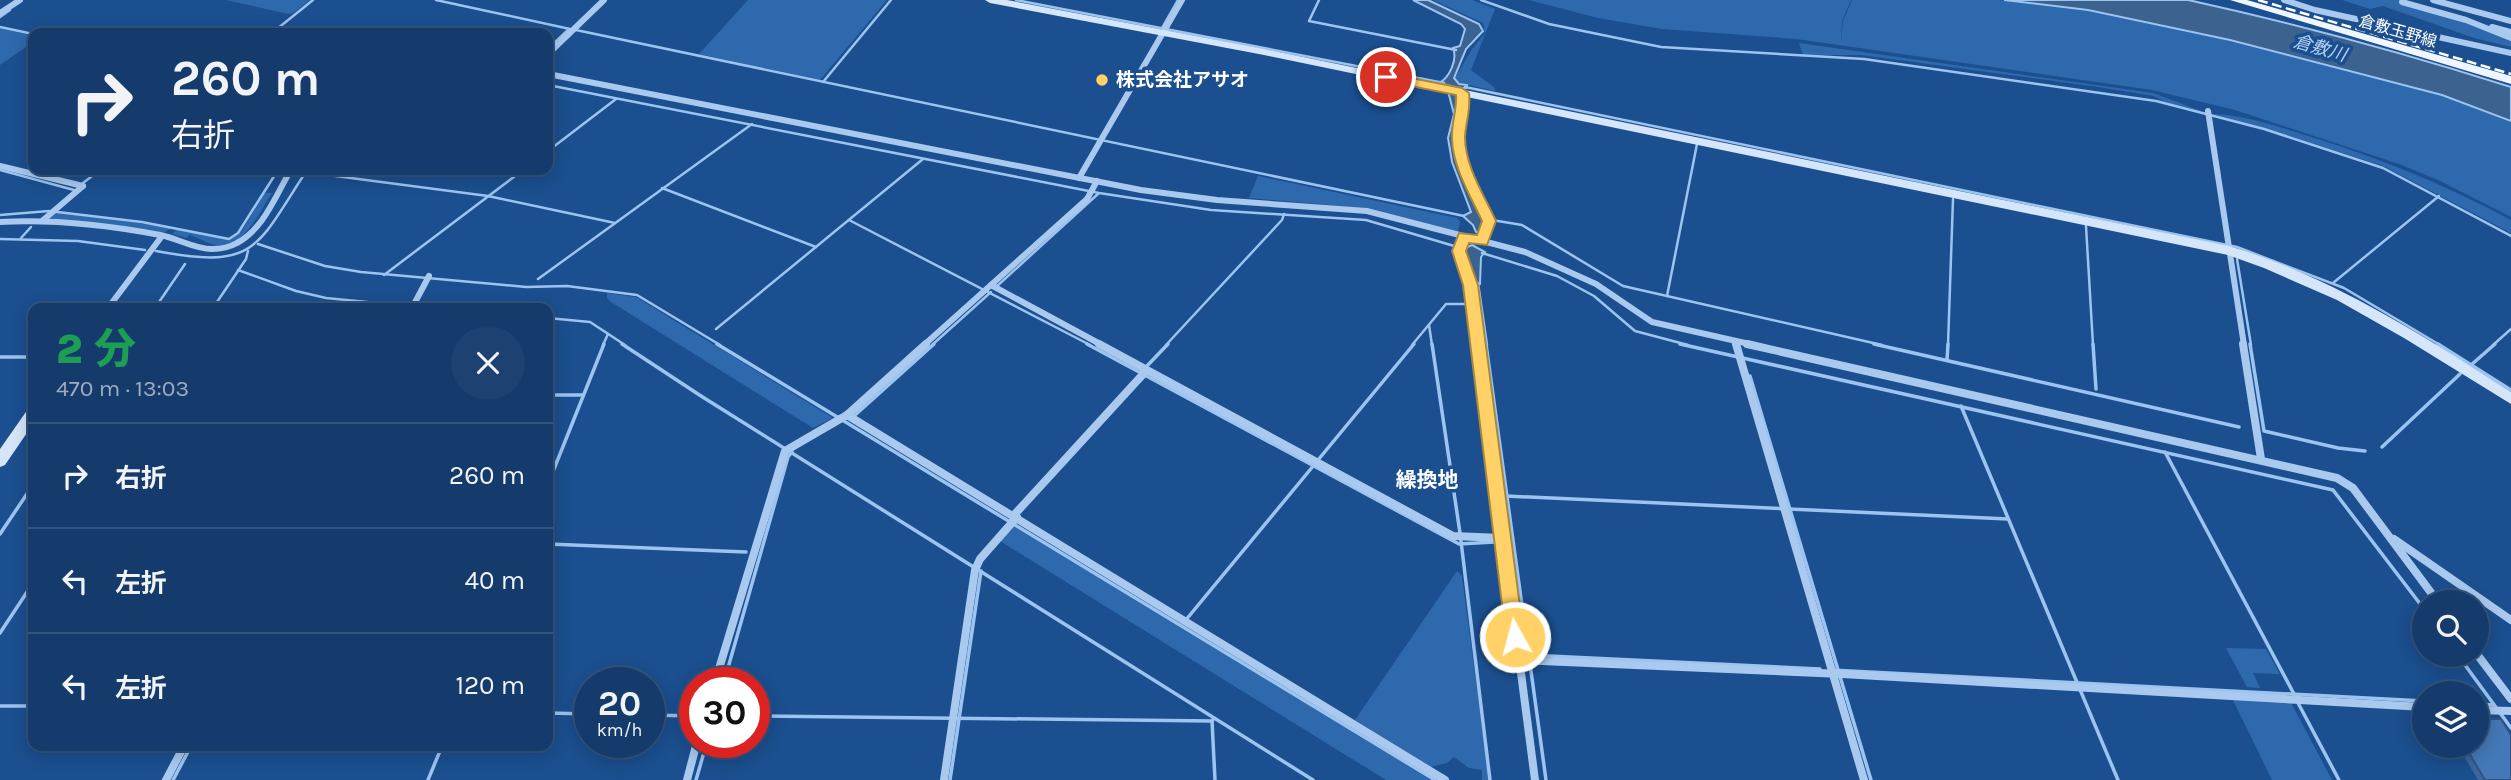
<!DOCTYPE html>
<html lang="ja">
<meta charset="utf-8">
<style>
:root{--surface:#143b6b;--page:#1d4271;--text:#f1f3f6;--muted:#9dadc1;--line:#33557e}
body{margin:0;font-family:Karla,"Noto Sans JP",sans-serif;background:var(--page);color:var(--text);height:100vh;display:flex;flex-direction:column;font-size:26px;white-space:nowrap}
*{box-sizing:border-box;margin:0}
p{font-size:23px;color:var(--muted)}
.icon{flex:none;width:38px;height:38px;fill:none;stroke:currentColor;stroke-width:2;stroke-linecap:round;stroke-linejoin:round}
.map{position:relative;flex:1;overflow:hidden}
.panel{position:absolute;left:28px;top:303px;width:525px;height:448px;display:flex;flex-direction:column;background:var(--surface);border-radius:14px;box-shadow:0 4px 18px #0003,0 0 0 2px var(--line)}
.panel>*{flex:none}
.hud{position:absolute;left:28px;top:28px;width:525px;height:147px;border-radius:14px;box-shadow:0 4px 18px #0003,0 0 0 2px var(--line);background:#143b6b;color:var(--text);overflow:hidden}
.buttons{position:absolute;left:2412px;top:590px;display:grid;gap:14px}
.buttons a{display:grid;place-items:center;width:77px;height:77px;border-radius:50%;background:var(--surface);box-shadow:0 4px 18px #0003,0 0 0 2px var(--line);font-size:35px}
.speed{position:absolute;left:574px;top:667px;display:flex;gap:14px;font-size:35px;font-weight:700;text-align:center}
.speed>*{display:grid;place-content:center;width:91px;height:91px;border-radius:50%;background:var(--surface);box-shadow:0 4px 18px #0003,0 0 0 2px var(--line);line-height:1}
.speed small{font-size:18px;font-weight:400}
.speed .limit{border:10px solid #d22;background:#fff;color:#111}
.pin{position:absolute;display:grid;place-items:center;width:60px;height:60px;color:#fff;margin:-30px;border:4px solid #fff;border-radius:50%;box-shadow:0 2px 7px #0007}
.me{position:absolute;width:77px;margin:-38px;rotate:353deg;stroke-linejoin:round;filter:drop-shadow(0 0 5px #0008)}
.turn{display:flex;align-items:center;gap:24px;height:147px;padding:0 28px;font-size:32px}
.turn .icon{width:91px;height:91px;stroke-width:2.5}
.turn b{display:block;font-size:49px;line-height:60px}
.round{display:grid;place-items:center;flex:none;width:74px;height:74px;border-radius:37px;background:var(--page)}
.overview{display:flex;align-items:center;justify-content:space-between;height:119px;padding:0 28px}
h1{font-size:42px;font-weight:800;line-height:52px;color:#1e9e55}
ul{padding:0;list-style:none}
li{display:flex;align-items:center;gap:21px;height:105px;padding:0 28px;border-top:2px solid var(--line)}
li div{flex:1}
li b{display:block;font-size:26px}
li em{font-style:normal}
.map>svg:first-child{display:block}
</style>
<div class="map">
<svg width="2511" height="780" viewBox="0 0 2511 780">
<rect width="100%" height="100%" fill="#1b4f8f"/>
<g fill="#2e69ad">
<path d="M226,0H310L293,13L288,14Z"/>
<path d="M748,0H887L820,80L699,54Z"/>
<path d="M1433,0H1472L1495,9L1471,70L1495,88V91L1460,83L1455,78L1472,49L1485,33L1483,23Z"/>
<path d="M1529,0H1851L1842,21L1841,44L1843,21L1852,0H1998L2088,11L2221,39L2403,84L2441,95L2511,122V217L2438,180L2399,164L2235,110L2152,90L1796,39L1662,29L1598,18Z"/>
<path d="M2342,0H2398L2511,34V47L2474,38L2383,6L2370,9Z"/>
<path d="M0,28L33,36V42L0,65Z"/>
<path d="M1799,43L2153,93L2204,112L2165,102L2154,96L2098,87L1861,55H1803Z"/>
<path d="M2213,114C2243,115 2273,125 2302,134C2375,156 2444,184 2511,220V233L2381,165Z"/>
<path d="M1258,176L1457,218L1460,221L1458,232L1373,209L1249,198Z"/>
<path d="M265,193H272C260,211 241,255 211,244C204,242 198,237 190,235L186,238L172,234L177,229L230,240L241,232Z"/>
<path d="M55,212L170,227L171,228L164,233L49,218Z"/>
<path d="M607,293L636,297L833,418L813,428L611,302L607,298Z"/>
<path d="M1014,525L1431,780H1386L1000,541Z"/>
<path d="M1457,571L1462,576L1489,780H1482V770L1469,768L1454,757L1447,763L1430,767L1355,720Z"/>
<path d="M2226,648L2266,649L2280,674L2253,673L2260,688L2247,687Z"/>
<path d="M2232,698L2290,701L2332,780H2272Z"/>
</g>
<g fill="#3c6290" stroke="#9cc4f0" stroke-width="2">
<path d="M1413,0H1428L1479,24L1483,31L1466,49L1454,78L1459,84L1467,85L1466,88H1460L1457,96L1460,114L1455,139L1458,161L1484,219L1479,233L1476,232L1473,225L1463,216L1471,212L1452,162L1448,138L1454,114L1449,95L1451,86L1439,83C1449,78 1458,60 1453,48L1460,46L1465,29L1461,24Z"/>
<path d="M2004,0H2188C2298,24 2404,53 2511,87V121L2442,95L2230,40L2088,10Z"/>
<path d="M1472,245L1485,252L1481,257L1480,284H1476L1464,252L1465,248Z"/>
</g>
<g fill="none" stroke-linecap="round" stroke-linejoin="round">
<g stroke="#9cc4f0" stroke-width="2.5">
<path d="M436,0L570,29"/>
<path d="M1016,0L1444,83"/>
<path d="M1319,0L1309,21L1456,50"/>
<path d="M1481,0L1549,24L1661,47L1864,59L2156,101L2264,129L2383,168L2511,236"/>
<path d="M0,17L10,10"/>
<path d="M0,27L33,34"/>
<path d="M1162,28L1178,0"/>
<path d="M576,30L1464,216"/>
<path d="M272,33L313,0"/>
<path d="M548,49L569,29"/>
<path d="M823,82L891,0"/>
<path d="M548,85L1099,193L1211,210L1366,220L1461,248"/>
<path d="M1465,87L2237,247L2344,288L2440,345"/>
<path d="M548,151L616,99"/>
<path d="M0,170L74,190"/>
<path d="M305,172L488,196L615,223"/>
<path d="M83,183L100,170"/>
<path d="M662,188L816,247"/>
<path d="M0,215L49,211L142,222L229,239L238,233L278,170"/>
<path d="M1486,219L1522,225L1623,286L1882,345"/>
<path d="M849,220L1090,345"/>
<path d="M2086,226L2093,345"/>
<path d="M21,238L31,227"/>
<path d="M0,239L78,241L145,250"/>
<path d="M258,244L325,266L361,272L526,287L567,286L637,295L720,345"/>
<path d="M156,251C257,270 256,248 307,170"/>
<path d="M1482,253L1557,276L1594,296L1635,331L1688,345"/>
<path d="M2237,259L2251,345"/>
<path d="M238,270L296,291L326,298L428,308"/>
<path d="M384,275L523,170"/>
<path d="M538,279L752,124"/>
<path d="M1478,283L1487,345"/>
<path d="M2333,283L2439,196"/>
<path d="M996,287L1099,193"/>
<path d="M1667,296L1697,144"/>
<path d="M155,308L185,264"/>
<path d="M213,308L246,259L248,251"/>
<path d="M548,318L590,322L625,345"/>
<path d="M1429,325L1432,345"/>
<path d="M716,329L923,159"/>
<path d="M603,345L608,334"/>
<path d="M932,345L991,292"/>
<path d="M1166,345L1282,220L1284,214"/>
<path d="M1412,345L1446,304H1468"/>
<path d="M1948,345L1953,199"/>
<path d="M2493,345L2511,329"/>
</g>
<g stroke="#9cc4f0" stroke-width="3.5">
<path d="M622,344L701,396L1313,780"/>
<path d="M717,344L1435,780"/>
<path d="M1087,344L1459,544L1512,541"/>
<path d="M1432,344L1460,533L1490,780"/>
<path d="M1486,344L1546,780"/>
<path d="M1680,344L2333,490L2424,609"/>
<path d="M1874,344L2239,427"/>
<path d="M2093,344L2096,389"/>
<path d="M2250,344L2264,431L2338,448L2365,451"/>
<path d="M2438,344L2511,390"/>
<path d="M0,357H33"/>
<path d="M1947,360L1948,344"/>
<path d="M2471,365L2495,344"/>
<path d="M1145,368L1168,344"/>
<path d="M1750,376L1871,780"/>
<path d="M548,395H583"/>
<path d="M1961,406L2118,780"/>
<path d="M854,416L934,344"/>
<path d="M2382,447L2460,374"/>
<path d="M2165,452L2294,694"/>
<path d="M1318,460L1414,344"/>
<path d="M548,484L604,344"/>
<path d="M1506,496L2008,519"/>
<path d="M0,534L33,485"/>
<path d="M548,544L746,552"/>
<path d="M1185,621L1314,465"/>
<path d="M0,633L33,583"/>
<path d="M2457,654L2511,728"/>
<path d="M1528,655L1820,669"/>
<path d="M1831,670L2424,701"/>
<path d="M724,682L788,457L792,452"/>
<path d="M2297,701L2339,780"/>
<path d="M2476,704L2494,705"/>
<path d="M0,706H33"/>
<path d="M548,713L590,714"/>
<path d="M649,715L695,716"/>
<path d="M754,716L1212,721L1214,718"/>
<path d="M1212,721L1215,780"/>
<path d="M173,780L191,746"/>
<path d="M428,780L442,746"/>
<path d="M696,780L707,742"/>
<path d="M950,780L981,571"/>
</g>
<g stroke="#a9c9ee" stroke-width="6">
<path d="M2284,0L2315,10L2511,53"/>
<path d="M2433,0L2511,21"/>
<path d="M2402,2L2466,20L2511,38"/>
<path d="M0,13L20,0"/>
<path d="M2492,27L2511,32"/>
<path d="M548,54L604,0"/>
<path d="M548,74L1141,190L1217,200L1367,211L1525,252L1596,284L1652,322L1754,345"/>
<path d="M1462,92C1464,115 1456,135 1462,158C1470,192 1496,204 1482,241"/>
<path d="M2208,111L2244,345"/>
<path d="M0,166L83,186"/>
<path d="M1079,178L1182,0"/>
<path d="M42,221L83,186"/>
<path d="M0,222C54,219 107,225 160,235C177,238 194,249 212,249C220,249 230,247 237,243C264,229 276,194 291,170"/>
<path d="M1464,237L1459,251L1470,285L1478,345"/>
<path d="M991,285L1102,345"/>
<path d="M108,308L162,236"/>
<path d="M412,308L429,276"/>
<path d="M1736,341L1737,345"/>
<path d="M924,345L1087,199L1097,181"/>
</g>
<g stroke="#a9c9ee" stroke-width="8">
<path d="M1099,344L1453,536L1502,538"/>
<path d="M1478,344L1535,780"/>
<path d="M1736,344L1864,780"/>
<path d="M1747,344L2337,478L2353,488L2438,602"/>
<path d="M2243,344L2261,459"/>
<path d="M847,415L1445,780"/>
<path d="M1014,515L1146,371"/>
<path d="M2394,539L2511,620"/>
<path d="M2476,653L2511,699"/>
<path d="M1518,660L1842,674L2424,707"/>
<path d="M715,682L785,451L847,415L926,344"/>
<path d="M2476,710L2511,711"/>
<path d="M166,780L184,746"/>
<path d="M687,780L697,742"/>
<path d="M944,780L975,570L980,559L1017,517"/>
</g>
<g fill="#d6e6fa" fill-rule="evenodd">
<path d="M985,0H1007L1264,49L2229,246C2332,277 2421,334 2511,392V404L2404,338L2337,300L2264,268L2228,255L1264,55L990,3Z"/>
<path d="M33,407V424L5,465L0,467V449L28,409Z"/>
</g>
<path fill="#f0f6ff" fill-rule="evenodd" d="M2230,0H2247L2511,76V84Z"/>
<path stroke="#fff" stroke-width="2.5" stroke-dasharray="10 4.5" stroke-linecap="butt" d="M2258,0L2511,74"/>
</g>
<path fill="#3a679d" d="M2458,746H2476L2511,780H2478Z"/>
<path fill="#4478b7" stroke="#305480" stroke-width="2" d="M2476,719H2501L2511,735V780H2485L2465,746H2476Z"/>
<path fill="#ffd166" stroke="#a68842" stroke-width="2" d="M1386,73L1462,88L1469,93C1471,110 1466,121 1465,137C1465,166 1484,195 1496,221L1487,245L1469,243L1466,251L1478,285L1524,637L1522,643L1515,645L1509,643L1506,637L1463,285L1452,251L1459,233L1477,235L1482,221C1470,195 1453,168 1452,139C1451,124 1457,111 1456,95L1381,80L1380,77Z"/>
<circle fill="#ffd166" stroke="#1b4f8f" stroke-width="2.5" cx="1102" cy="80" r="7"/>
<g text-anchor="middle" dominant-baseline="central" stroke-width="7" stroke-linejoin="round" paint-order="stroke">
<g font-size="16" fill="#fff" stroke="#1b4f8f">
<text transform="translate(2398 31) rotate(16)">倉敷玉野線</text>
</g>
<g font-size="18" font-style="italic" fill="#b5d3f5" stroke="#1b4f8f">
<text transform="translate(2320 48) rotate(16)">倉敷川</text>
</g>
<g font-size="19" font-weight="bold" fill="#fff" stroke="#1b4f8f" text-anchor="start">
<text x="1116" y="80">株式会社アサオ</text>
</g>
<g font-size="21" font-weight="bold" fill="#fff" stroke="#1b4f8f">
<text x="1427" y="480">繰換地</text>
</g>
</g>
</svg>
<div class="buttons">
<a><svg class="icon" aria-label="search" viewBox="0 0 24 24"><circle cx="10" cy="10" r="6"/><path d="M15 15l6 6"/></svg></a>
<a><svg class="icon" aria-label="layers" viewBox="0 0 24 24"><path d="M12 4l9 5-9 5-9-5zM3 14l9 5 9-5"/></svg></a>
</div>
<div class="speed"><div>20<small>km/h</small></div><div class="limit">30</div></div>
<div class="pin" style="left:1386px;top:77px;background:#d93025"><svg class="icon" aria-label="arrive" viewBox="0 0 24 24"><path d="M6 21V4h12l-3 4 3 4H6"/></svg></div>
<svg class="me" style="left:1515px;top:637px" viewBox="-20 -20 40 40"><circle r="17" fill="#ffd166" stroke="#fff" stroke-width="3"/><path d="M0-11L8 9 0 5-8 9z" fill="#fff"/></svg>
<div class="hud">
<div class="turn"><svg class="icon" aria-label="right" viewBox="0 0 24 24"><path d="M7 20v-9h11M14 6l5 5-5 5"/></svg><div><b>260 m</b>右折</div></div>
</div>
<section class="panel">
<div class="overview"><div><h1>2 分</h1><p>470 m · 13:03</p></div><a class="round"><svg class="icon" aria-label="close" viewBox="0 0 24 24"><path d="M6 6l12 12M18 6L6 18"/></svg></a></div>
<ul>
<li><svg class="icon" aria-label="right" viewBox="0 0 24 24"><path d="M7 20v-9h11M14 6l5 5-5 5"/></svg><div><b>右折</b></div><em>260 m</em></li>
<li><svg class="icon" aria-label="left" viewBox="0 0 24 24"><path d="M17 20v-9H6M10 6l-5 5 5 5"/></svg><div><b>左折</b></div><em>40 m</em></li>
<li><svg class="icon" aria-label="left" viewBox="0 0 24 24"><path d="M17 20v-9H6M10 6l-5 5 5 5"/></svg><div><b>左折</b></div><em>120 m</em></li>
</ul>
</section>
</div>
